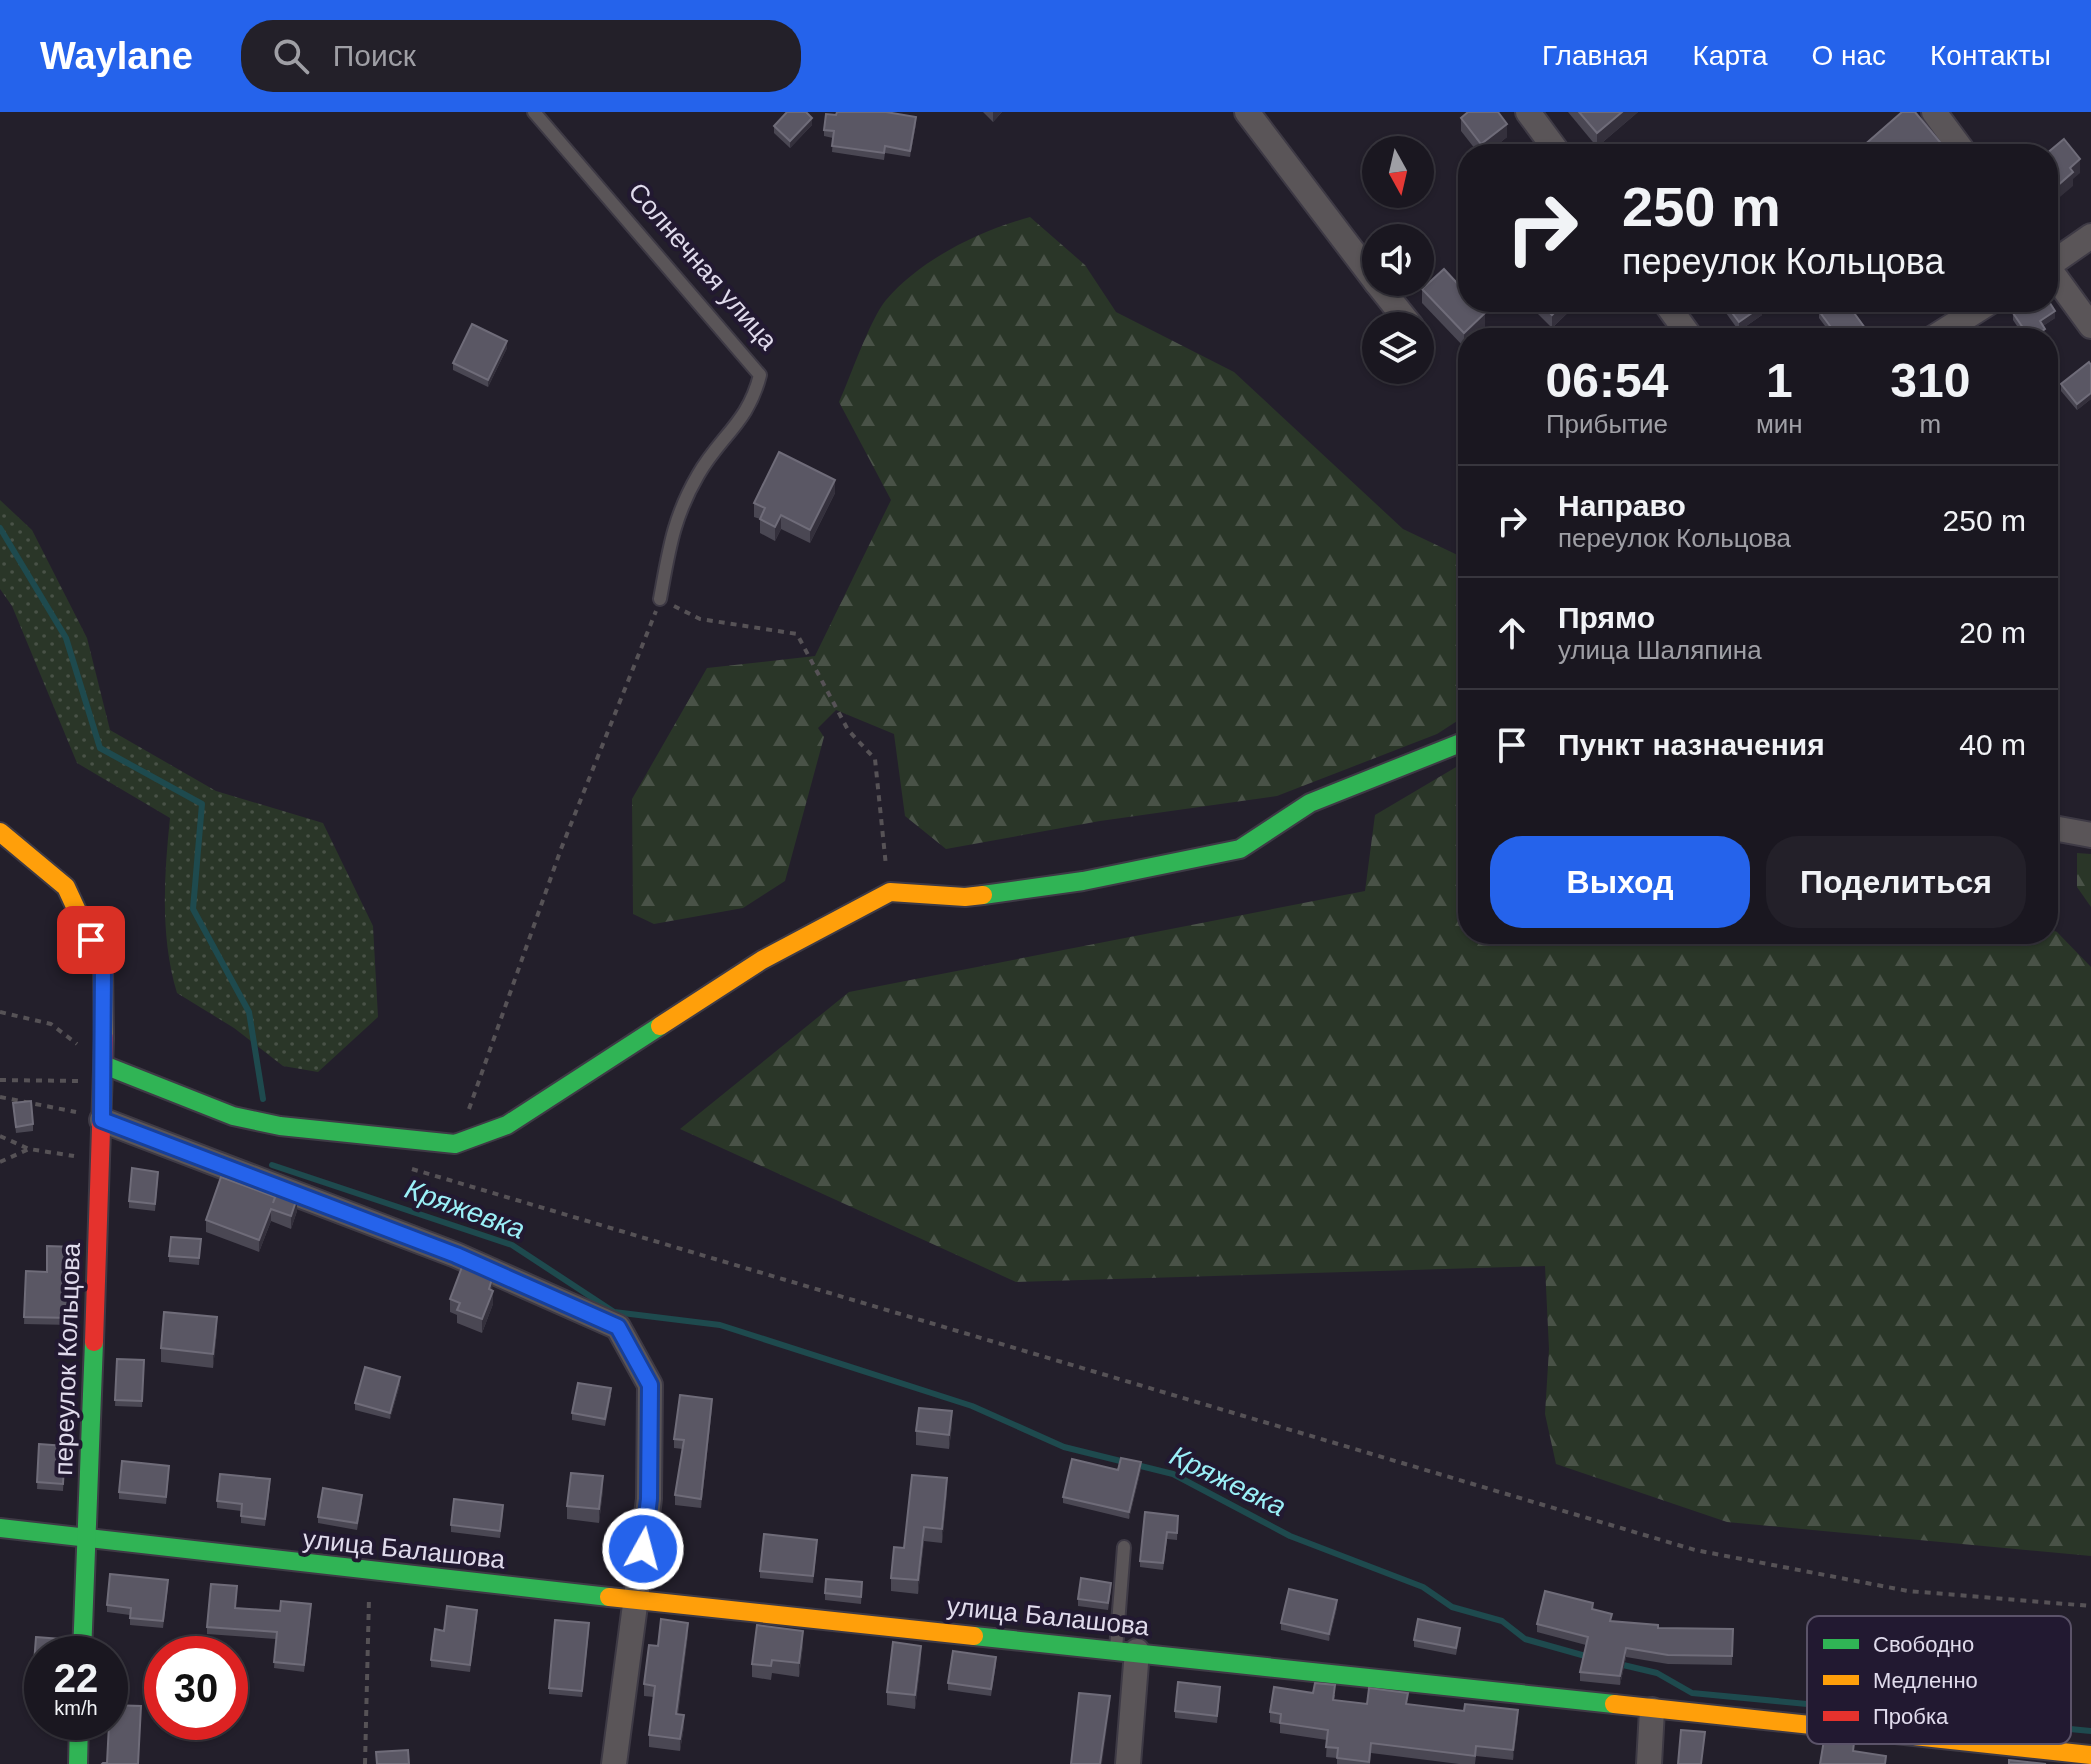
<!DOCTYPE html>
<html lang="ru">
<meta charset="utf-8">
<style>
:root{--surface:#1a1720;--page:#232029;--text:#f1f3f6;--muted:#9f9fa5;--line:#38363e;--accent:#2563eb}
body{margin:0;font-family:Helvetica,sans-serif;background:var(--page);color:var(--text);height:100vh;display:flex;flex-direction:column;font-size:30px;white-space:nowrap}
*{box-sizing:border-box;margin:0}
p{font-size:26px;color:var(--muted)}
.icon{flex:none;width:44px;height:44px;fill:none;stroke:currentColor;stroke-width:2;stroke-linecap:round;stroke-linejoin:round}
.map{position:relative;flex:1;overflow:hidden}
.panel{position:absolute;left:1458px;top:216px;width:600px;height:616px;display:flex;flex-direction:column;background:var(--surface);border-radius:32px;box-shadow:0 2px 6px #0004,0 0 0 2px var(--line)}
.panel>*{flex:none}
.top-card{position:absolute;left:1458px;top:32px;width:600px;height:168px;border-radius:32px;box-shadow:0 2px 6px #0004,0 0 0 2px var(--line);background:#1a1720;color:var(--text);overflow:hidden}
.needle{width:52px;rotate:172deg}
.tools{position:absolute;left:1362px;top:24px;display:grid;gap:16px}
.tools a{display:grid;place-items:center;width:72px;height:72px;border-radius:50%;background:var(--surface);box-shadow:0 2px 6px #0004,0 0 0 2px var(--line);font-size:40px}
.speed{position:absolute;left:24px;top:1524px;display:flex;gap:16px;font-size:40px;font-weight:700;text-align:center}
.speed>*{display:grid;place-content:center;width:104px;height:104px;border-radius:50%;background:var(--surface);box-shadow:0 2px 6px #0004,0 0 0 2px var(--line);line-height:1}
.speed small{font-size:20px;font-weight:400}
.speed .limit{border:12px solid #d22;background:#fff;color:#111}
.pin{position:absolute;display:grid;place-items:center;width:68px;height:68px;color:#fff;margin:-34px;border-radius:16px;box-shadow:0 4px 12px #0006}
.me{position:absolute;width:88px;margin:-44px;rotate:7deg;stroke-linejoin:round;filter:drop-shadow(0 0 6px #0008)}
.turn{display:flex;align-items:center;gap:28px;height:168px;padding:0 32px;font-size:36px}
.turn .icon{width:104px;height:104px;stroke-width:2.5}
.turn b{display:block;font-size:56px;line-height:68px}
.eta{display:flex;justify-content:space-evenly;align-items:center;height:136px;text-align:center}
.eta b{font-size:48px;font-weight:700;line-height:56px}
.primary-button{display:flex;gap:16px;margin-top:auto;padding:16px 32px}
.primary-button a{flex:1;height:92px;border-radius:32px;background:var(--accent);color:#fff;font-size:32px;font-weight:700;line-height:92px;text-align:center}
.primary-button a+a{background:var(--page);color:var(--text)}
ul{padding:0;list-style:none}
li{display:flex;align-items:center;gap:24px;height:112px;padding:0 32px;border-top:2px solid var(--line)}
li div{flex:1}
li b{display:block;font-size:30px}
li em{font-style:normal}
header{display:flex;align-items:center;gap:48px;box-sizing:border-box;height:112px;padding:0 40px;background:var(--accent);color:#fff}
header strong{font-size:38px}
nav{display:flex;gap:44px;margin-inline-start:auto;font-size:28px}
.search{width:560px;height:72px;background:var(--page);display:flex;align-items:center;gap:20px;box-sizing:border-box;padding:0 28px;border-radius:32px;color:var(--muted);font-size:30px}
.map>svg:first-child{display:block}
</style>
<header>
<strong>Waylane</strong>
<div class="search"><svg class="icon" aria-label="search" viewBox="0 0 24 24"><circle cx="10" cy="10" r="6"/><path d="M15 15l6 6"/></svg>Поиск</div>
<nav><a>Главная</a><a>Карта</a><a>О нас</a><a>Контакты</a></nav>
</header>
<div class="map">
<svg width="2091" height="1652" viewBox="0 0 2091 1652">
<defs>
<pattern id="grass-dots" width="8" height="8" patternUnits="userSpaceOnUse" patternTransform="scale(2)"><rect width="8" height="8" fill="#2a3628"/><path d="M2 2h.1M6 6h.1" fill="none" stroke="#495247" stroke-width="1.8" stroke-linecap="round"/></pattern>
<pattern id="forest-firs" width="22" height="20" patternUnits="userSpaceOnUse" patternTransform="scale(2)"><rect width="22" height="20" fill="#2a3628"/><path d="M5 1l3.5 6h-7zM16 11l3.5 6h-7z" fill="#495247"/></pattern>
</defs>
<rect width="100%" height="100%" fill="#231f2b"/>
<path fill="url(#grass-dots)" d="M0,388L32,418L87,526L110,618L216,679L323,711L373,814L378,905L318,960L283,954L234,916L177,881C160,825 164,764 170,706L77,651L12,494L0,477Z"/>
<g fill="url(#forest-firs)">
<path d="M1030,105L1085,153L1116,200L1234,260L1403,417L1468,448V602L1437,622L1277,684L1100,709L946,737L905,704L894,622L836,598L818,616L824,625L785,769L743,796L654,812L633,802L632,687L707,556L815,544L891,388L839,290C851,264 869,209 886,188C921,147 979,119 1030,105Z"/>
<path d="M1468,648V822H2048V816L2057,820L2091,855V1444L1727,1410L1556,1352L1545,1302L1549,1237L1545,1154L1016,1170L680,1017L849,880L1365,779L1375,703Z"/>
<path d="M2077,741L2091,742V795L2077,775Z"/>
</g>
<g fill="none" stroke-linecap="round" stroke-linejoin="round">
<g stroke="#1e4a4e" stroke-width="6">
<path d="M0,416L66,526L100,636L202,692L193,797L249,900L263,987"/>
<path d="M272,1053L512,1133L614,1200L720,1213L972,1294L1064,1335L1173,1362L1290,1424L1423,1475L1452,1495L1502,1509L1525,1527L1589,1545"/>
<path d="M1619,1552L1657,1561L1692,1581L2091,1619"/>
</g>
<g stroke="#3e3a45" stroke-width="16">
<g id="lane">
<path d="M534,0L760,263C748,311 721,323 698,363C673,406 669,438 660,487"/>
<path d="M1116,1537L1124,1435"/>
</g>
</g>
<g stroke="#3e3a45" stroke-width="28">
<g id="street">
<path d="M1247,0L1376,170"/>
<path d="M1528,0L1559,42"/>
<path d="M1934,0L1965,42"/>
<path d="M2048,154L2091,124"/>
<path d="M2048,155L2091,214"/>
<path d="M1376,170L1411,214"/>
<path d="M1665,190L1691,226"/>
<path d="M1933,226L1990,190"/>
<path d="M2048,715L2091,723"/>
<path d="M102,1008L456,1143L618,1215L650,1273L649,1387L614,1652"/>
<path d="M1128,1652L1137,1539"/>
<path d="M1649,1652L1652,1598"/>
</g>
</g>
<g stroke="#3e3a45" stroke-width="22">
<g id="fast">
<path d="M983,783L1083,769L1240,737L1310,691L1468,628"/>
<path d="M104,953L233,1004L280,1014L455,1032L507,1013L660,914"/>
<path d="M0,1416L609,1485"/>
<path d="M974,1524L1614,1592"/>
<path d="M82,1542L94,1230"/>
<path d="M78,1652L79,1610"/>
</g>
</g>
<g stroke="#3e3a45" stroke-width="22">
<g id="slow">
<path d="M0,720L66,775L103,855L104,926"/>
<path d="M660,914L762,848L890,780L965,785L983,783"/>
<path d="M609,1485L974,1524"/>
<path d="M1614,1592L2091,1643"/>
</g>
</g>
<g stroke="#3e3a45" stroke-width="22">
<path id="jam" d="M94,1230L104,926"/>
</g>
<g stroke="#565256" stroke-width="4" stroke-dasharray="6 6" stroke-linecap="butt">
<path d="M674,494L700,507L797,522L848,618L875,647L886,754"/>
<path d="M0,900L51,912L77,932"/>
<path d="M0,968L78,969"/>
<path d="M0,985L76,1000"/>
<path d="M469,997L561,737L656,499"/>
<path d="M0,1024L29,1037L74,1044"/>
<path d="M0,1050L29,1037"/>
<path d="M412,1057L1695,1438L1908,1479L2091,1494"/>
<path d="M365,1652L369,1486"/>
</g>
<use href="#lane" stroke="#5a5558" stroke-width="12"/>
<use href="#street" stroke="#5a5558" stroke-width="24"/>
<use href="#fast" stroke="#30b455" stroke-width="18"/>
<use href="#slow" stroke="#ff9f0a" stroke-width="18"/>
<use href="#jam" stroke="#e5322d" stroke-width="18"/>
</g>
<g fill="#4a4753">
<path d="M983,0H1002L993,10Z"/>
<path d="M1568,0H1638L1597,35Z"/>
<path d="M1461,6L1507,25L1486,42H1479L1461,19Z"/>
<path d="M916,12L910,45L885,41L884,48L832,40L833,26L824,24V18Z"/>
<path d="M812,13L790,36L774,21V14Z"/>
<path d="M1422,177L1485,214L1464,235L1422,191Z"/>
<path d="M1526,190H1579L1552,216Z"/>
<path d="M1718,190H1759L1762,203L1739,219Z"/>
<path d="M1910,190H1929L1917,199Z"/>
<path d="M1819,199L1868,226H1834L1819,206Z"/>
<path d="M2013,201L2055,206L2043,214L2045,224L2043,226H2025L2013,208Z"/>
<path d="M507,236L488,275L453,258V251Z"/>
<path d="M2091,253V287L2077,298L2061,279V272Z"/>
<path d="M835,381L810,431L781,417L775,429L760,421V407L754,405V391Z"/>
<path d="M13,991L33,1012V1019L16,1021Z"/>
<path d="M221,1065L297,1099L291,1117L271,1109L259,1140L206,1120V1108Z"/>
<path d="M158,1066L155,1099L129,1096V1089Z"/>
<path d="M201,1127L199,1153L169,1150V1144Z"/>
<path d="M75,1135L72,1213L24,1212L26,1159L47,1160Z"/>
<path d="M492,1178L493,1192L482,1221L457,1211V1203L450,1200V1187Z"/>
<path d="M217,1219L213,1256L161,1250V1236Z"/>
<path d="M117,1247L144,1248L142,1295L115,1294Z"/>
<path d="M400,1272L390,1307L355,1298V1291Z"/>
<path d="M611,1283L605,1314L572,1308V1301Z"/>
<path d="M712,1296L701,1396L675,1393V1383L683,1337L674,1336V1327Z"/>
<path d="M952,1313L949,1337L916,1333V1319Z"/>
<path d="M39,1332L65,1334L63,1379L37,1377Z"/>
<path d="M1141,1357L1129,1407L1063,1391V1385L1118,1358Z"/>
<path d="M169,1360L166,1392L119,1387V1380Z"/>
<path d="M270,1374L265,1414L241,1411V1399L217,1396V1389Z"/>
<path d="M603,1378L599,1411L567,1407V1394Z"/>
<path d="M947,1380L942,1431L924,1429L918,1482L891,1479V1466Z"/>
<path d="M362,1390L357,1418L318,1411V1405Z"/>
<path d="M503,1400L500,1426L451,1420V1413Z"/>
<path d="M1178,1404L1177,1428L1167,1427L1163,1458L1140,1455V1449Z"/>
<path d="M817,1434L813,1471L760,1466V1459Z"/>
<path d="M168,1475L163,1516L130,1513V1503L107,1500V1493Z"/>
<path d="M862,1477L861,1492L825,1488V1481Z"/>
<path d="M1111,1477L1108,1498L1078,1494V1487Z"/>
<path d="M1337,1495L1329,1529L1281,1518V1511Z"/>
<path d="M236,1496L311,1499L304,1560L274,1556L276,1527L207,1522V1515Z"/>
<path d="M1593,1497L1612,1509L1658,1516L1733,1517L1732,1553L1668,1552L1626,1545L1620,1573L1580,1569V1560L1586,1533L1537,1520V1512Z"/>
<path d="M477,1505L470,1560L431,1555V1548L444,1519Z"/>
<path d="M589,1518L582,1585L549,1582V1576Z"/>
<path d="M688,1522L678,1602L684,1614L680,1639L649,1635V1623L654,1585L644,1584V1572L658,1534Z"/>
<path d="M1460,1522L1456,1543L1414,1535V1528Z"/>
<path d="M803,1533L799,1565L772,1561L771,1568L752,1565V1552Z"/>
<path d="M1969,1537L1965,1587L1935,1584V1577Z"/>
<path d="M42,1542V1560L34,1559V1552Z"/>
<path d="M921,1547L915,1597L887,1593V1580Z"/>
<path d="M996,1552L991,1584L948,1578V1571Z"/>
<path d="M2060,1568L2056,1598L2030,1595V1581Z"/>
<path d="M1313,1581L1335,1583L1334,1588L1367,1592H1407L1518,1608L1513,1648L1476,1644L1475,1652H1459L1371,1641L1370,1652H1337V1646L1326,1645L1327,1628L1280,1621V1612L1270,1610V1600Z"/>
<path d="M1220,1582L1217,1611L1175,1606V1599Z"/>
</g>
<g fill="#34303c">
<path d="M993,0H1002L993,10Z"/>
<path d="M1622,0H1638L1597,35V21Z"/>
<path d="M916,5V12L910,45V39Z"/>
<path d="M812,6V13L790,36V29Z"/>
<path d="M1507,12V25L1486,42H1481V32Z"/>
<path d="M2080,47V61L2073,67V74L2048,95V82L2070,56Z"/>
<path d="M1565,190H1579L1552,216V203Z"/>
<path d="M1920,190H1929L1917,199V193Z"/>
<path d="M1762,194V203L1739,219V210Z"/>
<path d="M2055,199V206L2040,216V209Z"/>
<path d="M1485,201V214L1473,226H1468V231L1464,235V221Z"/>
<path d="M2045,217V224L2043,226H2032Z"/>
<path d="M507,229V236L488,275V268Z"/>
<path d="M2091,281V287L2077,298V292Z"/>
<path d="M835,368V381L810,431V418Z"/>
<path d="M781,403V417L775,429V415Z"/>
<path d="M297,1086V1099L291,1117V1104Z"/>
<path d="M271,1097V1109L259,1140V1128Z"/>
<path d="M492,1167L493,1192L482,1221V1207L489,1177Z"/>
<path d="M217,1205V1219L213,1256V1242Z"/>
<path d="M400,1265V1272L390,1307V1301Z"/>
<path d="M712,1287V1296L701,1396V1387Z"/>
<path d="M952,1299V1313L949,1337V1323Z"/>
<path d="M1141,1350V1357L1129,1407V1400Z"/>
<path d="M603,1364V1378L599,1411V1397Z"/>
<path d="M947,1366V1380L942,1431V1417Z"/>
<path d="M924,1415V1429L918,1482V1468Z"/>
<path d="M1337,1488V1495L1329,1529V1522Z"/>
<path d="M688,1511V1522L676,1613V1602Z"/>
<path d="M803,1519V1533L799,1565V1551Z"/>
<path d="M921,1534V1547L915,1597V1583Z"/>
<path d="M1626,1536V1545L1620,1573V1564Z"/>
<path d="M2060,1554V1568L2056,1598V1585Z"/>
<path d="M1110,1584V1594L1102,1652H1100Z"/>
<path d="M1518,1598V1608L1513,1648V1638Z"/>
<path d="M684,1603V1614L680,1639V1627Z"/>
</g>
<g fill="#5a5764" stroke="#6f6c79" stroke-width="2">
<path d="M787,0H806L812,6L790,29L774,14Z"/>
<path d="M837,0H886L916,5L910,39L885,34L884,41L832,34L834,19L824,18L826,2L836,3Z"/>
<path d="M1468,0H1498L1507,12L1481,32L1461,6Z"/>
<path d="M1579,0H1622L1597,21Z"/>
<path d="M1902,0H1915L1950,42H1854Z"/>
<path d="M2064,27L2080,47L2070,56L2073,60L2048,82V42H2046Z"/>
<path d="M1444,157L1468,183V190H1475L1485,201L1464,221L1422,177Z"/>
<path d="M2048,188L2055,199L2040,209L2045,217L2032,226H2030L2013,201L2030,190H2048Z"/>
<path d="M1539,190H1565L1552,203Z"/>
<path d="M1724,190H1759L1762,194L1739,210Z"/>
<path d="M1832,190H1846L1868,220L1860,226H1839L1819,199Z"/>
<path d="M472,212L507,229L488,268L453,251Z"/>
<path d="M2089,250L2091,253V281L2077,292L2061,272Z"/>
<path d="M779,340L835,368L810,418L781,403L775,415L760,407L765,396L754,391Z"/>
<path d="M31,989L33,1012L16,1015L13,991Z"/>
<path d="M132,1056L158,1060L155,1092L129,1089Z"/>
<path d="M221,1065L275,1085L273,1091L278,1078L297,1086L291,1104L271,1097L259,1128L206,1108Z"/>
<path d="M171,1125L201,1127L199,1146L169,1144Z"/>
<path d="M47,1134L75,1135L72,1206L24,1205L26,1159L47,1160Z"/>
<path d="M462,1155L492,1167L489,1177L493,1179L482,1207L457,1198L460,1191L450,1187Z"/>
<path d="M164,1200L217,1205L213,1242L161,1236Z"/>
<path d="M117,1247L144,1248L142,1289L115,1288Z"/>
<path d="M365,1255L400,1265L390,1301L355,1291Z"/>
<path d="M578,1271L611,1276L605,1307L572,1301Z"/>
<path d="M680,1283L712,1287L701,1387L675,1383L684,1328L674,1327Z"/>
<path d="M919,1296L952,1299L949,1323L916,1319Z"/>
<path d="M39,1332L65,1334L63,1372L37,1370Z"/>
<path d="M1121,1346L1141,1350L1129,1400L1063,1385L1072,1347L1118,1358Z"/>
<path d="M122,1349L169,1354L166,1385L119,1380Z"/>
<path d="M571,1361L603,1364L599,1397L567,1394Z"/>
<path d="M220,1362L270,1367L265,1407L241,1404L242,1392L217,1389Z"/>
<path d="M912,1363L947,1366L942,1417L924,1415L918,1468L891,1466L894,1435L904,1436Z"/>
<path d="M323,1376L362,1383L357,1411L318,1405Z"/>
<path d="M454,1387L503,1393L500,1419L451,1413Z"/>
<path d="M1145,1400L1178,1404L1177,1421L1167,1420L1163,1451L1140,1449Z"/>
<path d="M764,1422L817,1428L813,1464L760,1459Z"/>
<path d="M110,1462L168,1468L163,1509L130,1506L131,1496L107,1493Z"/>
<path d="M1081,1466L1111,1471L1108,1491L1078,1487Z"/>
<path d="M826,1467L862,1470L861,1485L825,1481Z"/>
<path d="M211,1472L237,1474L235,1496L280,1499L281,1489L311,1492L304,1553L274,1550L277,1520L207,1515Z"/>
<path d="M1289,1477L1337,1488L1329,1522L1281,1511Z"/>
<path d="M1545,1479L1593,1491L1592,1497L1612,1502L1610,1509L1658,1513V1516L1733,1517L1732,1544L1668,1543L1626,1536L1620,1564L1580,1560L1588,1525L1537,1512Z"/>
<path d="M447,1494L477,1498L470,1553L431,1548L435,1517L444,1519Z"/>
<path d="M661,1507L688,1511L676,1602L684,1603L680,1627L649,1623L655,1574L644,1572L649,1533L658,1534Z"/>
<path d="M1418,1507L1460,1516L1456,1536L1414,1528Z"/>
<path d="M555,1508L589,1511L582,1579L549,1576Z"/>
<path d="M757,1513L803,1519L799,1551L772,1548L771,1554L752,1552Z"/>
<path d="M36,1525L61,1527L60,1542H42V1553L34,1552Z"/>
<path d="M893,1530L921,1534L915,1583L887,1580Z"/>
<path d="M953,1539L996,1545L991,1577L948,1571Z"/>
<path d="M1178,1570L1220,1575L1217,1604L1175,1599Z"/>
<path d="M1315,1571L1335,1573L1333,1588L1367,1592L1369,1576L1408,1581L1406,1592L1464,1599L1465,1592L1518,1598L1513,1638L1476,1634L1475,1644L1371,1631L1369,1650L1337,1646L1338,1636L1326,1635L1328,1618L1280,1611L1281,1602L1270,1600L1274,1575L1313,1581Z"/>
<path d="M1079,1581L1110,1584L1100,1652H1071Z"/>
<path d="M110,1593L141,1594L138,1652H102L103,1651H107Z"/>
<path d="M1681,1618L1705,1620L1701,1652H1678Z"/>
<path d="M1824,1628L1854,1631L1853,1639L1886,1644L1885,1652H1820Z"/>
<path d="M408,1638L409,1652H377L376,1640Z"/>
<path d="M2009,1648L2046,1652H2009Z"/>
</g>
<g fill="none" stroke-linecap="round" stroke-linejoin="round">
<g stroke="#184099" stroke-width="20">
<path id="route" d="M91,828L103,855L102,1008L456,1143L618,1215L650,1273L649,1387L643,1437"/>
</g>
<use href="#route" stroke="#2563eb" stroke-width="14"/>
</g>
<g text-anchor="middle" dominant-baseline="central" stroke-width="8" stroke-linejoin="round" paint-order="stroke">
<g font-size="26" fill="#e0dbec" stroke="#221931">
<text transform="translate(703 154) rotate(49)">Солнечная улица</text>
<text transform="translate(67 1247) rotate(-88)">переулок Кольцова</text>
<text transform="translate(404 1437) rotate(6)">улица Балашова</text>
<text transform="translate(1048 1504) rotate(6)">улица Балашова</text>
</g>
<g font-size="28" font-style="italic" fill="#9bf0f8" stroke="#221931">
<text transform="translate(465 1097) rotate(20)">Кряжевка</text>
<text transform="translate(1228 1369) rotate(26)">Кряжевка</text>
</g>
</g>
<rect x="1807" y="1504" width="264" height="128" rx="12" fill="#221931" stroke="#5b5369" stroke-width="2"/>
<rect x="1823" y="1527" width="36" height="10" fill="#30b455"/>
<rect x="1823" y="1563" width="36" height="10" fill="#ff9f0a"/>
<rect x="1823" y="1599" width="36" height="10" fill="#e5322d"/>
<g font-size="22" fill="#e0dbec">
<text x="1873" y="1540">Свободно</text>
<text x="1873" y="1576">Медленно</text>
<text x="1873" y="1612">Пробка</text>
</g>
</svg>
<div class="tools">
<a><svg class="needle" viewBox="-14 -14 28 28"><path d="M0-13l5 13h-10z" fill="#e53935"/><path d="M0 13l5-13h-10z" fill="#9f9fa5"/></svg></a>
<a><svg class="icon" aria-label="sound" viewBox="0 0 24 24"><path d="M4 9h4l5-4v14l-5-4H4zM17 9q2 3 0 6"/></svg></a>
<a><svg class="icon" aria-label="layers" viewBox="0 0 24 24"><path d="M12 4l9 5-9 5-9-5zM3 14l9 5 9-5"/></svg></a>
</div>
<div class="speed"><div>22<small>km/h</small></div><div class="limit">30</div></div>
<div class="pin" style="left:91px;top:828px;background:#d93025"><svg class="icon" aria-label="arrive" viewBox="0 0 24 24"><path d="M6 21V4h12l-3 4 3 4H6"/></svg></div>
<svg class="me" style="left:643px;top:1437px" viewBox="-20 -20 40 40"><circle r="17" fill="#2563eb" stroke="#fff" stroke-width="3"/><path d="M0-11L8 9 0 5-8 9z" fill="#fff"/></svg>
<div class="top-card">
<div class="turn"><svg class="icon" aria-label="right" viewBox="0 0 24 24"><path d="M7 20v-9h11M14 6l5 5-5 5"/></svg><div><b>250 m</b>переулок Кольцова</div></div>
</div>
<section class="panel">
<div class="eta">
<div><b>06:54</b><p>Прибытие</p></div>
<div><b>1</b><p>мин</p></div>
<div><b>310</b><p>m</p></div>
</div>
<ul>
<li><svg class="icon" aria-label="right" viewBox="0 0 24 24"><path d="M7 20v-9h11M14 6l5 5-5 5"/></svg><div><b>Направо</b><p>переулок Кольцова</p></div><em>250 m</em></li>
<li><svg class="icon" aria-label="ahead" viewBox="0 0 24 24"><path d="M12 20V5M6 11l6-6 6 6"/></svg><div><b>Прямо</b><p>улица Шаляпина</p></div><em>20 m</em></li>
<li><svg class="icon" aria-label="arrive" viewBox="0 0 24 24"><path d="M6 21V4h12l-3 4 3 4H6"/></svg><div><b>Пункт назначения</b></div><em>40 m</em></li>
</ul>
<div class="primary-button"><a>Выход</a><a>Поделиться</a></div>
</section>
</div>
